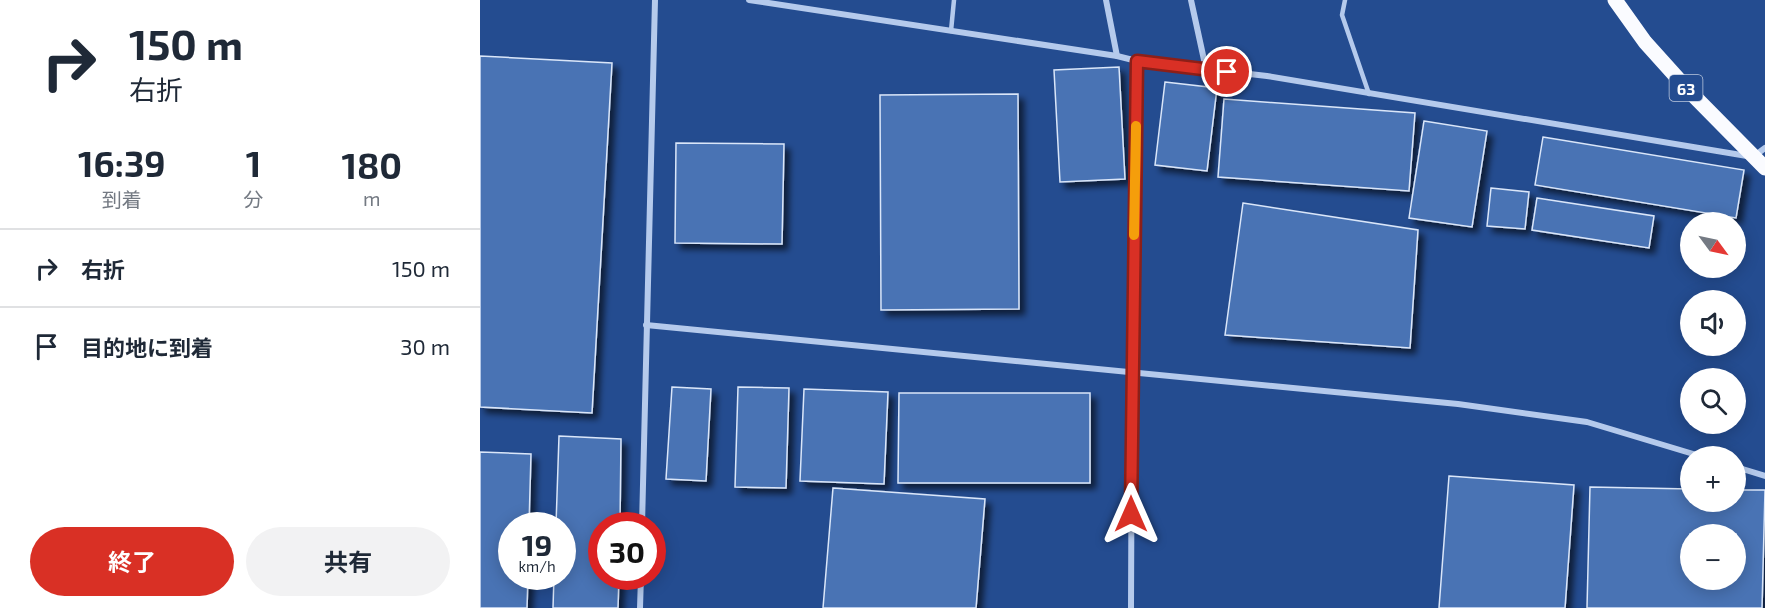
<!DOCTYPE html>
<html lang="ja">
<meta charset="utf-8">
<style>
:root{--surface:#fff;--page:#f2f2f3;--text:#1f2937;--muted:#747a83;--line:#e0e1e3;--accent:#d93025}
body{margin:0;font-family:"Exo 2","Noto Sans JP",sans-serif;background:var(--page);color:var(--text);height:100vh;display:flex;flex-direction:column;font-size:22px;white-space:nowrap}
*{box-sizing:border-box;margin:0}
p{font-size:20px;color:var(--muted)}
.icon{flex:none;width:33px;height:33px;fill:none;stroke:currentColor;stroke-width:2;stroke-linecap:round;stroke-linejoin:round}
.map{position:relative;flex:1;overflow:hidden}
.side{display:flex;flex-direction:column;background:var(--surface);width:480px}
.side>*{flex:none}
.banner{background:#fff;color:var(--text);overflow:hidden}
.needle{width:39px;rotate:123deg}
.buttons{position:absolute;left:1200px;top:212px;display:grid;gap:12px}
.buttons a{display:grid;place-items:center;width:66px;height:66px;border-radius:50%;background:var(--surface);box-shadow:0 3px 15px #0003;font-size:30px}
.speed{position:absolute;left:18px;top:512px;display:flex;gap:12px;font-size:30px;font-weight:700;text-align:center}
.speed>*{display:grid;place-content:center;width:78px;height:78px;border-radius:50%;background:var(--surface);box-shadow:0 3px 15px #0003;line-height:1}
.speed small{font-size:15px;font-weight:400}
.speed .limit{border:9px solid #d22;background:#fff;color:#111}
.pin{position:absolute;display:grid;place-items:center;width:51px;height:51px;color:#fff;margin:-26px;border:3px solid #fff;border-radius:50%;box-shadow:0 2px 6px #0007}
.me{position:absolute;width:66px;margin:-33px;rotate:0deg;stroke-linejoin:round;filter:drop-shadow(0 0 4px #0008)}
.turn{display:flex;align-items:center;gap:21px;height:126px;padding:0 30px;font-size:27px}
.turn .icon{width:78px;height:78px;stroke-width:2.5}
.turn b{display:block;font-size:42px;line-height:51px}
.eta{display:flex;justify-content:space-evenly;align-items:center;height:102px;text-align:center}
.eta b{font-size:36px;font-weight:700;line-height:42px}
.action{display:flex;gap:12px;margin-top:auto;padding:12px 30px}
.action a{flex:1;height:69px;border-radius:36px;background:var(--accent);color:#fff;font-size:24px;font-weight:700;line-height:69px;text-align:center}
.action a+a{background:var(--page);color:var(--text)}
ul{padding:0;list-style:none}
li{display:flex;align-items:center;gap:18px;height:78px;padding:0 30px;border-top:2px solid var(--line)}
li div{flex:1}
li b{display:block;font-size:22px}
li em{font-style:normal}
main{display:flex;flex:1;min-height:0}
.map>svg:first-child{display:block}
</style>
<main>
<section class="side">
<div class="banner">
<div class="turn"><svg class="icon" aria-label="right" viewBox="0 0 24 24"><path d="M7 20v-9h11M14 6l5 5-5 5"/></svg><div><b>150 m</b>右折</div></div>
</div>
<div class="eta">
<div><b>16:39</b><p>到着</p></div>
<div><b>1</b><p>分</p></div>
<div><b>180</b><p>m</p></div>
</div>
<ul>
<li><svg class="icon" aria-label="right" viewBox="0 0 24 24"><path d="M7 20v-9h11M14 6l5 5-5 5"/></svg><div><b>右折</b></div><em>150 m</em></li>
<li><svg class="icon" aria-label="arrive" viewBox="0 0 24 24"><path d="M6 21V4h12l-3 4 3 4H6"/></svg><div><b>目的地に到着</b></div><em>30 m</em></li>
</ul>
<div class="action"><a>終了</a><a>共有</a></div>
</section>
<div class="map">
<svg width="1285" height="608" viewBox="0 0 1285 608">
<defs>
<filter id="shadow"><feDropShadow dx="5.5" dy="5.5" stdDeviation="3" flood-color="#0009"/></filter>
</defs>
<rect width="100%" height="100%" fill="#244c90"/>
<g fill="#4873b4" stroke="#dae6f9" stroke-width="1.5" fill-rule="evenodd" filter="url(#shadow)">
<path d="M0,56L132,63L112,413L0,407Z"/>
<path d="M639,67L645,179L580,182L574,70Z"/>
<path d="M685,82L737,88L727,171L675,165Z"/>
<path d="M538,94L539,309L401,310L400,95Z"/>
<path d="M744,99L935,113L929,191L738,177Z"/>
<path d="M944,121L1007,131L992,227L929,218Z"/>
<path d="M1063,137L1264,170L1256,218L1055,185Z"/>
<path d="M196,143L304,144L302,244L195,243Z"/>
<path d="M1011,188L1049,192L1045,229L1007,226Z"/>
<path d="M1057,198L1174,216L1169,248L1052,230Z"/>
<path d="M763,203L938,230L930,348L745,335Z"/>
<path d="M192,387L231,389L226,481L186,479Z"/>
<path d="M258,387L309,388L306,488L255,487Z"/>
<path d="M324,389L408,392L404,484L320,481Z"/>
<path d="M419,393H610V483H418Z"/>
<path d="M79,436L141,439L140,525H122V576H139L138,608H73L74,576H82V525H76Z"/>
<path d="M0,452L51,454L49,525H32V576H48L47,608H0Z"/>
<path d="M969,476L1094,485L1085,608H959Z"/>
<path d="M1110,487L1210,489V501H1256V490H1285L1282,608H1107ZM1210,534H1256V579H1210Z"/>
<path d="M353,488L505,499L496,608H343Z"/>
</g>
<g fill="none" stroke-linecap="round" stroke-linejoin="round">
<g stroke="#b5caec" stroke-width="4.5">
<path d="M865,0L862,15L889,94"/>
<path d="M471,31L474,0"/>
</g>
<g stroke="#b5caec" stroke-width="6">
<path d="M269,0L637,56L657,61L787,76L1273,157L1285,148"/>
<path d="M626,0L637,56"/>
<path d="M711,0L726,69"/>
<path d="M166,325L978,404L1107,422L1220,456"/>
<path d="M1256,467L1285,476"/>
<path d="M162,525L175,0"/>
<path d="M160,608L161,576"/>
<path d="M651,608L652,374L657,61"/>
</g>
<path stroke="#fafbff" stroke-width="15" d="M1135,0L1165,42L1210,92L1285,168"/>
</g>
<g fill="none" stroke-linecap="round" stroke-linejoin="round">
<g stroke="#8d1f18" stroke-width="15">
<path id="route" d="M651,514L657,61L747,72"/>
</g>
<use href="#route" stroke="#d93025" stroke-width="10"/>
<path stroke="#f59e0b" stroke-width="10" d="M654,235L656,126"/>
</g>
<g text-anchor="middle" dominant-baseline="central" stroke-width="4.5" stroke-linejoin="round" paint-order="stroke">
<rect fill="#244c90" stroke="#bdc9de" stroke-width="1.5" x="1189.5" y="75" width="33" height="26" rx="4.5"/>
<g font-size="16" font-weight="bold" fill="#fff">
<text x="1206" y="88">63</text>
</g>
</g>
</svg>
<div class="buttons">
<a><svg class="needle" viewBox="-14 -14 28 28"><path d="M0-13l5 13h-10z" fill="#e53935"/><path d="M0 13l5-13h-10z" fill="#747a83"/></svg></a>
<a><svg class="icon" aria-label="sound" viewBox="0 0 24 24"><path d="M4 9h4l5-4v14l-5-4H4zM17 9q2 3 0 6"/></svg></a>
<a><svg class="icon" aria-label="search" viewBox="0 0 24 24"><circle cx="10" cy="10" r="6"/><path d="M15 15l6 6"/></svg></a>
<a>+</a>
<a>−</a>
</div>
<div class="speed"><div>19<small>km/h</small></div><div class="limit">30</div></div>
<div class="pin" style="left:747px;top:72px;background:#d93025"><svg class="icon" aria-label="arrive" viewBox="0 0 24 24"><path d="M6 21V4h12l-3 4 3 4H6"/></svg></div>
<svg class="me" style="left:651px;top:514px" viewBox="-20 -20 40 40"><path d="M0-17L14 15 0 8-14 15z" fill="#d93025" stroke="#fff" stroke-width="4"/></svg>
</div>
</main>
